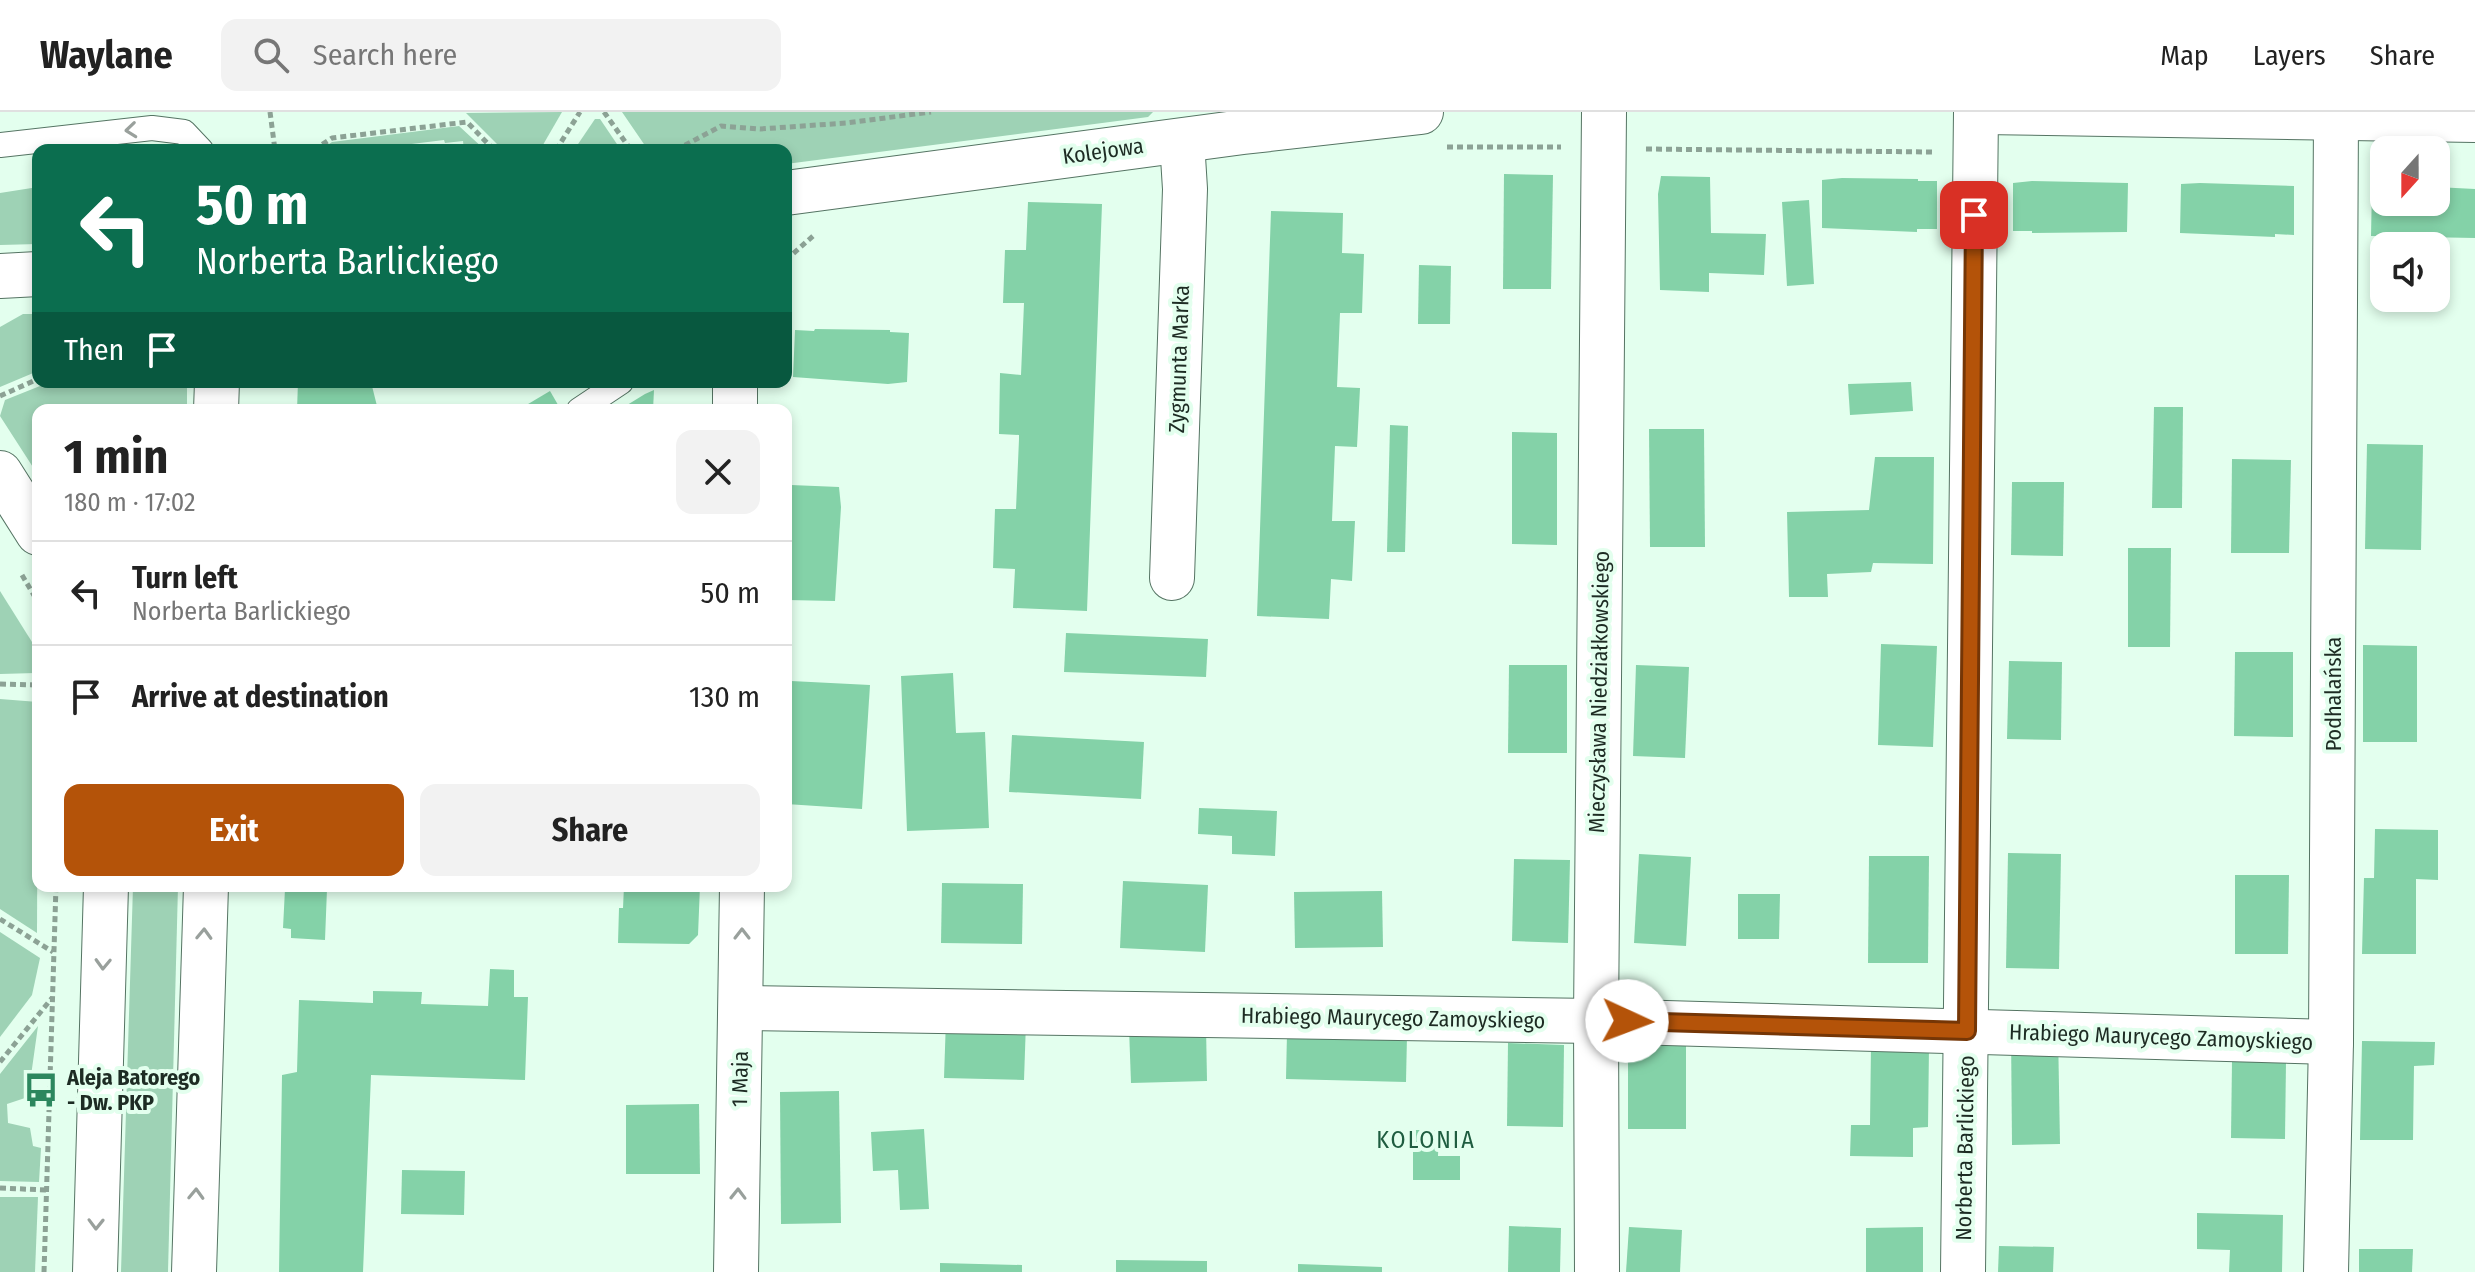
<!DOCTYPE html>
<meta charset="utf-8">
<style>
:root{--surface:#fff;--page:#f2f2f2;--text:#222;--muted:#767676;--line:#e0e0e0;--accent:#b45309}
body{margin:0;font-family:"Fira Sans Condensed",sans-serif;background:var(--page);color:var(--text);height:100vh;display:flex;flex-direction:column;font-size:30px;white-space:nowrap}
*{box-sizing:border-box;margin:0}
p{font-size:26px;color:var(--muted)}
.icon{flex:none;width:44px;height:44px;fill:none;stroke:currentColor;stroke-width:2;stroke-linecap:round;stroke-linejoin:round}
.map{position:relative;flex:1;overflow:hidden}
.panel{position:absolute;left:32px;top:292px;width:760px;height:488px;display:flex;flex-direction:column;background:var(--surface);border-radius:16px;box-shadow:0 4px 12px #0003}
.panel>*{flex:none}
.banner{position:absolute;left:32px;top:32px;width:760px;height:244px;border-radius:16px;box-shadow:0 4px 12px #0003;background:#0b6e4f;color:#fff;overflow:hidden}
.needle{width:52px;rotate:201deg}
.fabs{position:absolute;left:2370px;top:24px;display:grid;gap:16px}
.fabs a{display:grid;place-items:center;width:80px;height:80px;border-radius:16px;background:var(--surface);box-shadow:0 4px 12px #0003;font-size:40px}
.pin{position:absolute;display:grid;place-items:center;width:68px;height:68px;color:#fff;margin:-34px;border-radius:16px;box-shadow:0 4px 12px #0006}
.me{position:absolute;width:88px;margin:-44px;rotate:92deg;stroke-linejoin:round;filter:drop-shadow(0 0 6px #0008)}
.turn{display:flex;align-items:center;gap:28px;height:168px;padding:0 32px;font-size:36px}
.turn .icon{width:104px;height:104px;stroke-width:2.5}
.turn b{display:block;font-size:56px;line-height:68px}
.then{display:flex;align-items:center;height:76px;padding:0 32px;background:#0003;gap:16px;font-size:30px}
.round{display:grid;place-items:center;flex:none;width:84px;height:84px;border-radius:16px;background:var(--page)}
.summary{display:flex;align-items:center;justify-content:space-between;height:136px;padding:0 32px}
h1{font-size:48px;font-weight:700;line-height:60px}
.button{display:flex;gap:16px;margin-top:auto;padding:16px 32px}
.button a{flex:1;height:92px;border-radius:16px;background:var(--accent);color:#fff;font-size:32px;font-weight:700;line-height:92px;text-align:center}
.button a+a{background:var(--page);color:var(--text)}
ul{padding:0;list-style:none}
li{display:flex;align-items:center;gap:24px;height:104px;padding:0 32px;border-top:2px solid var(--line)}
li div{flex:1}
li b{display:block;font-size:30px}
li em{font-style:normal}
header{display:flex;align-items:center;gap:48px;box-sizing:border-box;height:112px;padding:0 40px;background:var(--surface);border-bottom:2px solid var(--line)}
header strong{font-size:38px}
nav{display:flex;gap:44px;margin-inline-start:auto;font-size:28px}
.search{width:560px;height:72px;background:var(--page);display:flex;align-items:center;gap:20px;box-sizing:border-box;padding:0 28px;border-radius:16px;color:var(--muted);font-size:30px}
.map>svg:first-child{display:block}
</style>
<header>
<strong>Waylane</strong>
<div class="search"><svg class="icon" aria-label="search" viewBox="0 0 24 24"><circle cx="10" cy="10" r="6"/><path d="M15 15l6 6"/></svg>Search here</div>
<nav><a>Map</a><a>Layers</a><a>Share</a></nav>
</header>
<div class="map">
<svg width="2475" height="1160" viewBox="0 0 2475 1160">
<rect width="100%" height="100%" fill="#e3ffee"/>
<g fill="#9ed2b5">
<path d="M562,0L540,38H503L466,1Z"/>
<path d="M622,0H1153L1148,5L786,52V38H648Z"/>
<path d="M595,7H600L621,38H574Z"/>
<path d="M459,14L485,38H464L463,29L445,31L444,28L363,38H320L332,30Z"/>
<path d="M38,75V132L0,133V81Z"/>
<path d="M23,202H38V259L0,275V215Z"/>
<path d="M50,270H187V298H38V363L0,304L5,288Z"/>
<path d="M0,479L37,538L36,561L0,562Z"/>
<path d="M0,587L38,590L37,821L0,797Z"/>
<path d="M133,774H178L168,1160H121Z"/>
<path d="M0,820L40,846L32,883L0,925Z"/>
<path d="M38,914L28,985L7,992L8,1011L30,1016L33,1034L41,1036L39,1070L0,1069V962Z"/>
<path d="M0,1085H38L35,1160H0Z"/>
</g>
<g fill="#84d2a8">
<path d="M1504,62L1553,63L1551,177H1503Z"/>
<path d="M1661,64L1710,65L1711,121L1766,122L1764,163L1709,161V180L1660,178L1658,82Z"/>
<path d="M1842,66L1918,67V69H1937V117H1917V120L1822,116V68Z"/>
<path d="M2032,69L2128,71L2127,120L2032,121V119H2013V71Z"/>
<path d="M2200,71L2294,74V123L2275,122V125L2180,121L2181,72Z"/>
<path d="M2372,75H2384V90H2436V75L2475,77V126L2371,124Z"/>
<path d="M1809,88L1814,172L1787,174L1782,90Z"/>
<path d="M1028,90L1102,92L1087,499L1013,496L1015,457L993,456L995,397H1016L1019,327V323L999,322L1000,261L1021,263L1024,191H1003L1005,138H1026Z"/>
<path d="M1271,99L1343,101L1342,141L1364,142L1362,201H1340L1337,275L1360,276L1357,335L1335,334L1332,409H1355L1352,469L1331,467L1329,507L1257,504Z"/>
<path d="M1419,153L1451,154L1450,212H1418Z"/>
<path d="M815,217L890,218V220L909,221L907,270L888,272L793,265L795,218L814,219Z"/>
<path d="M298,270H371L378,298H297Z"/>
<path d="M1911,270L1913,299L1850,303L1848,272Z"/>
<path d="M654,278L653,298H619L645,282Z"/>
<path d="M550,279L561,298H518Z"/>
<path d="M2154,295H2183L2182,396H2152Z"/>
<path d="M1390,313L1408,314L1405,440H1387Z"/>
<path d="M1649,317H1704L1705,435H1650Z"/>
<path d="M1512,320L1557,321V433L1512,432Z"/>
<path d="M2367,332L2423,333L2421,438L2365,437Z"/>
<path d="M1875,345H1934L1933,452L1873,451L1871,460L1827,462L1828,485H1789L1787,400L1869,398Z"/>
<path d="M2232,347L2291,348L2289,441H2231Z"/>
<path d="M2012,370H2064L2063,444L2011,443Z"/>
<path d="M791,373L839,375L841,395L835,489L787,488L786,446Z"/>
<path d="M2128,436H2171L2170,535H2128Z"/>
<path d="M1066,521L1208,527L1206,565L1064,560Z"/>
<path d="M1881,532L1937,534L1933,635L1878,633Z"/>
<path d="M2363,533L2417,534V630H2363Z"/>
<path d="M2235,540H2293V625L2234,624Z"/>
<path d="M2009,549L2062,550L2061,628L2007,627Z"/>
<path d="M1509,553H1567V641H1508Z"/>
<path d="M1636,553L1689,555L1685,646L1633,644Z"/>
<path d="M953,561L956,621L985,620L989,716L907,719L901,564Z"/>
<path d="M791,569L870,573L862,697L786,692Z"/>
<path d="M1012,623L1144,630L1141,687L1009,680Z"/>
<path d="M1199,696L1277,699L1275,744L1232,742V724L1198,722Z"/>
<path d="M2375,717L2438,718V768L2416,767V842H2362L2364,766H2374Z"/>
<path d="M2008,741L2061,742L2059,857L2006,856Z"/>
<path d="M1639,742L1691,745L1686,834L1634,831Z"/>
<path d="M1869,744H1929L1928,851H1868Z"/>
<path d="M1514,747L1570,748L1568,831L1512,829Z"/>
<path d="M2235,763H2289L2288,842H2235Z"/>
<path d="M1123,769L1208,773L1205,840L1120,836Z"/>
<path d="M942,771L1023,772L1022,832L941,831Z"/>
<path d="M624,774H700L698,823L689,832L618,831L619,796H623Z"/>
<path d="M285,777H327L325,828L291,826V817L283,816Z"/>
<path d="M1382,779L1383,835L1295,836L1294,780Z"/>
<path d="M1738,782H1780L1779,827H1738Z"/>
<path d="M490,857L514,858V885H528L525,968L371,963L363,1160H279L282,963L297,960L299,888L373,891V879L422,880L421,892L488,894Z"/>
<path d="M946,907L1026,910L1024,968L944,966Z"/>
<path d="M1206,914L1207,969L1131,971L1129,916Z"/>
<path d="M2058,919L2060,1032L2012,1033L2011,920Z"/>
<path d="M1287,921L1407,923L1406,970L1286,967Z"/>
<path d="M2362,929L2435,930L2434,953L2414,954L2413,1028H2360Z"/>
<path d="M1628,930L1686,931V1017H1628Z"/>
<path d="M1508,931L1564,933L1563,1015L1507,1014Z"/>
<path d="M1871,933L1929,934L1928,1015L1913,1016V1045L1850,1044L1851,1013H1870Z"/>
<path d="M2232,949H2286L2285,1027L2231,1026Z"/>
<path d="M839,979L841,1111L781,1112L780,980Z"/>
<path d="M699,992L700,1062H626V993Z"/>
<path d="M924,1017L929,1097L900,1098L898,1058L873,1059L871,1020Z"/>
<path d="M1413,1018H1439L1438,1044H1460V1068H1413Z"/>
<path d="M402,1058L465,1059L464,1103L401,1102Z"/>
<path d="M2197,1101L2283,1103L2282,1160H2229L2230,1138L2197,1137Z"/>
<path d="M1509,1114L1561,1116L1560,1160H1508Z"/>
<path d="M1629,1115L1682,1118L1680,1160H1626Z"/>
<path d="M1923,1115V1160H1866V1116Z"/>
<path d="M1999,1134L2054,1135L2053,1160H1998Z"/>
<path d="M2359,1137H2413L2412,1160H2359Z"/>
<path d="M1116,1148L1207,1149V1160H1116Z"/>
<path d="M940,1151L1022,1153V1160H940Z"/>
<path d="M1298,1152L1382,1155V1160H1298Z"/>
</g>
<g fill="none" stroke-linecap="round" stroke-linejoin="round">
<g stroke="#557463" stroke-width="26">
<g id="service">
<path d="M0,33L152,16L184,20L201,38"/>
<path d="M579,298L621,270"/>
</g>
</g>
<g stroke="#557463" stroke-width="46">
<g id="minor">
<path d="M735,298V270"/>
<path d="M1172,466L1185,77L1182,29"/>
<path d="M742,896L1596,909L2331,930"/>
<path d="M736,1160L742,774"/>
<path d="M1597,1160L1596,909L1604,0"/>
<path d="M1963,1160L1976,0"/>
<path d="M2326,1160L2331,930L2336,5"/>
</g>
</g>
<g stroke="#557463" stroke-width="46">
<g id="tertiary">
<path d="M1983,0L2475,8"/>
<path d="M786,81L1243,20L1421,0"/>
<path d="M0,164L38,162"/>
<path d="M216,298L217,270"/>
<path d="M0,361L38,421"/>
<path d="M95,1160L106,774"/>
<path d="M194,1160L206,774"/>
</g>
</g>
<g stroke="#8ca295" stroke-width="5" stroke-dasharray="6 4" stroke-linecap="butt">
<path d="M270,0L275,38"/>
<path d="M604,0L631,38"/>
<path d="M1447,35H1561"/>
<path d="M1646,37L1932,40"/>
<path d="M314,38L332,26L467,10L494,38"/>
<path d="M556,38L580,0"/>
<path d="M676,38L721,14L760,17L846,11L931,0"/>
<path d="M786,148L813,124"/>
<path d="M0,284L38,267"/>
<path d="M22,463L38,490"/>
<path d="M0,572L38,573"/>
<path d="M0,807L53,840"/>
<path d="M0,950L52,886"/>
<path d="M0,1076L46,1078"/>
<path d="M44,1160L56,774"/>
</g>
<use href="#service" stroke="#fff" stroke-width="24"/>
<use href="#minor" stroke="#fff" stroke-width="44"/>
<use href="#tertiary" stroke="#fff" stroke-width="44"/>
</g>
<defs><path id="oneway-chevron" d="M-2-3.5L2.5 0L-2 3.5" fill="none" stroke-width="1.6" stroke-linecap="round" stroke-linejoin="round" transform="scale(2)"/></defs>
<g stroke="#99a09c">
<use href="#oneway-chevron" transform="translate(131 18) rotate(174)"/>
<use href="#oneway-chevron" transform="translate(204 822) rotate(-88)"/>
<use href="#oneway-chevron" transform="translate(742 822) rotate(-90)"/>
<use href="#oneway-chevron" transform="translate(103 852) rotate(92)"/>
<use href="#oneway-chevron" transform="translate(196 1082) rotate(-88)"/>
<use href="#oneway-chevron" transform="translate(738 1082) rotate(-89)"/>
<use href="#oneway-chevron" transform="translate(96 1112) rotate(91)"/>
</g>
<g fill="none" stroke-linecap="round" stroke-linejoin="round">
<g stroke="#753606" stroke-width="20">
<path id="route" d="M1627,909L1967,919L1974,103"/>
</g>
<use href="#route" stroke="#b45309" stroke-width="14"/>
</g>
<defs>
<g id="bus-bare" transform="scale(2.76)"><path d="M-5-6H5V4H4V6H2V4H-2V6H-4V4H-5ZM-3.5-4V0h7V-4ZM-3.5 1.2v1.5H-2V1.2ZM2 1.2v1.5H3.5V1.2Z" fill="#2c875e" stroke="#e3ffee" stroke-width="2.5" paint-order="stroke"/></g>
</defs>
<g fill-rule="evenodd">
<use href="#bus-bare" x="41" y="978"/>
</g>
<g text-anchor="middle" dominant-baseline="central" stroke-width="8" stroke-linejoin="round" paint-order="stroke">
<g font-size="22" fill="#1d2b23" stroke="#e3ffee">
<text transform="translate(1103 39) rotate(-8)">Kolejowa</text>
<text transform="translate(1179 247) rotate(-88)">Zygmunta Marka</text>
<text transform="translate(1599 580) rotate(-89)">Mieczysława Niedziałkowskiego</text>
<text transform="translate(2333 582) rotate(-90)">Podhalańska</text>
<text transform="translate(1393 906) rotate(1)">Hrabiego Maurycego Zamoyskiego</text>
<text transform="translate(2161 925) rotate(2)">Hrabiego Maurycego Zamoyskiego</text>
<text transform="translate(740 967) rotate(-89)">1 Maja</text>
<text transform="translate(1965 1036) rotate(-89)">Norberta Barlickiego</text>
</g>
<g font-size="22" font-weight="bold" fill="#1d2b23" stroke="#e3ffee" text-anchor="start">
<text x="67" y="965">Aleja Batorego<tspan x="67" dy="25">- Dw. PKP</tspan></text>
</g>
<g font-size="24" letter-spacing="2" fill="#1f5d40" stroke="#e3ffee">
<text x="1426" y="1028">KOLONIA</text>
</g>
</g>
</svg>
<div class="fabs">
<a><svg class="needle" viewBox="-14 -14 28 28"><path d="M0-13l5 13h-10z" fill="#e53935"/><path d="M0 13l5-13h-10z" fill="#767676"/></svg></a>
<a><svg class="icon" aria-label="sound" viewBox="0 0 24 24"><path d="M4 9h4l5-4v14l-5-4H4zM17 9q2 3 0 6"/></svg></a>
</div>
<div class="pin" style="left:1974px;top:103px;background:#d93025"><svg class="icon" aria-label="arrive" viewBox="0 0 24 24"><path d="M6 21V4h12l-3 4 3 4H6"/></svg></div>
<svg class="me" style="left:1627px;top:909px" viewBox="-20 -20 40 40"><circle r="19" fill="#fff"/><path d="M0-13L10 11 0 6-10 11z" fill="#b45309"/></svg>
<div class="banner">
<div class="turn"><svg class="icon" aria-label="left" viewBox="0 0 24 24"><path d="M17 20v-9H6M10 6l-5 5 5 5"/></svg><div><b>50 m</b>Norberta Barlickiego</div></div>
<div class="then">Then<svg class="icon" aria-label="arrive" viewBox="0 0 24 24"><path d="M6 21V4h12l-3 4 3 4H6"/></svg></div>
</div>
<section class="panel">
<div class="summary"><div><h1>1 min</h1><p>180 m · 17:02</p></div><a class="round"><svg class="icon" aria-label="close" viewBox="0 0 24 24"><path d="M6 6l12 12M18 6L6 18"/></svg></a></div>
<ul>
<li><svg class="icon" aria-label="left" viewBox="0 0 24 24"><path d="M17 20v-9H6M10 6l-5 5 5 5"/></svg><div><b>Turn left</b><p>Norberta Barlickiego</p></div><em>50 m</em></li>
<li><svg class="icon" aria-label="arrive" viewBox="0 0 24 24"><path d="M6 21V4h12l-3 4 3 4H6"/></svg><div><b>Arrive at destination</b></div><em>130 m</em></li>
</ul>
<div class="button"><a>Exit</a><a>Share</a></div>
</section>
</div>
